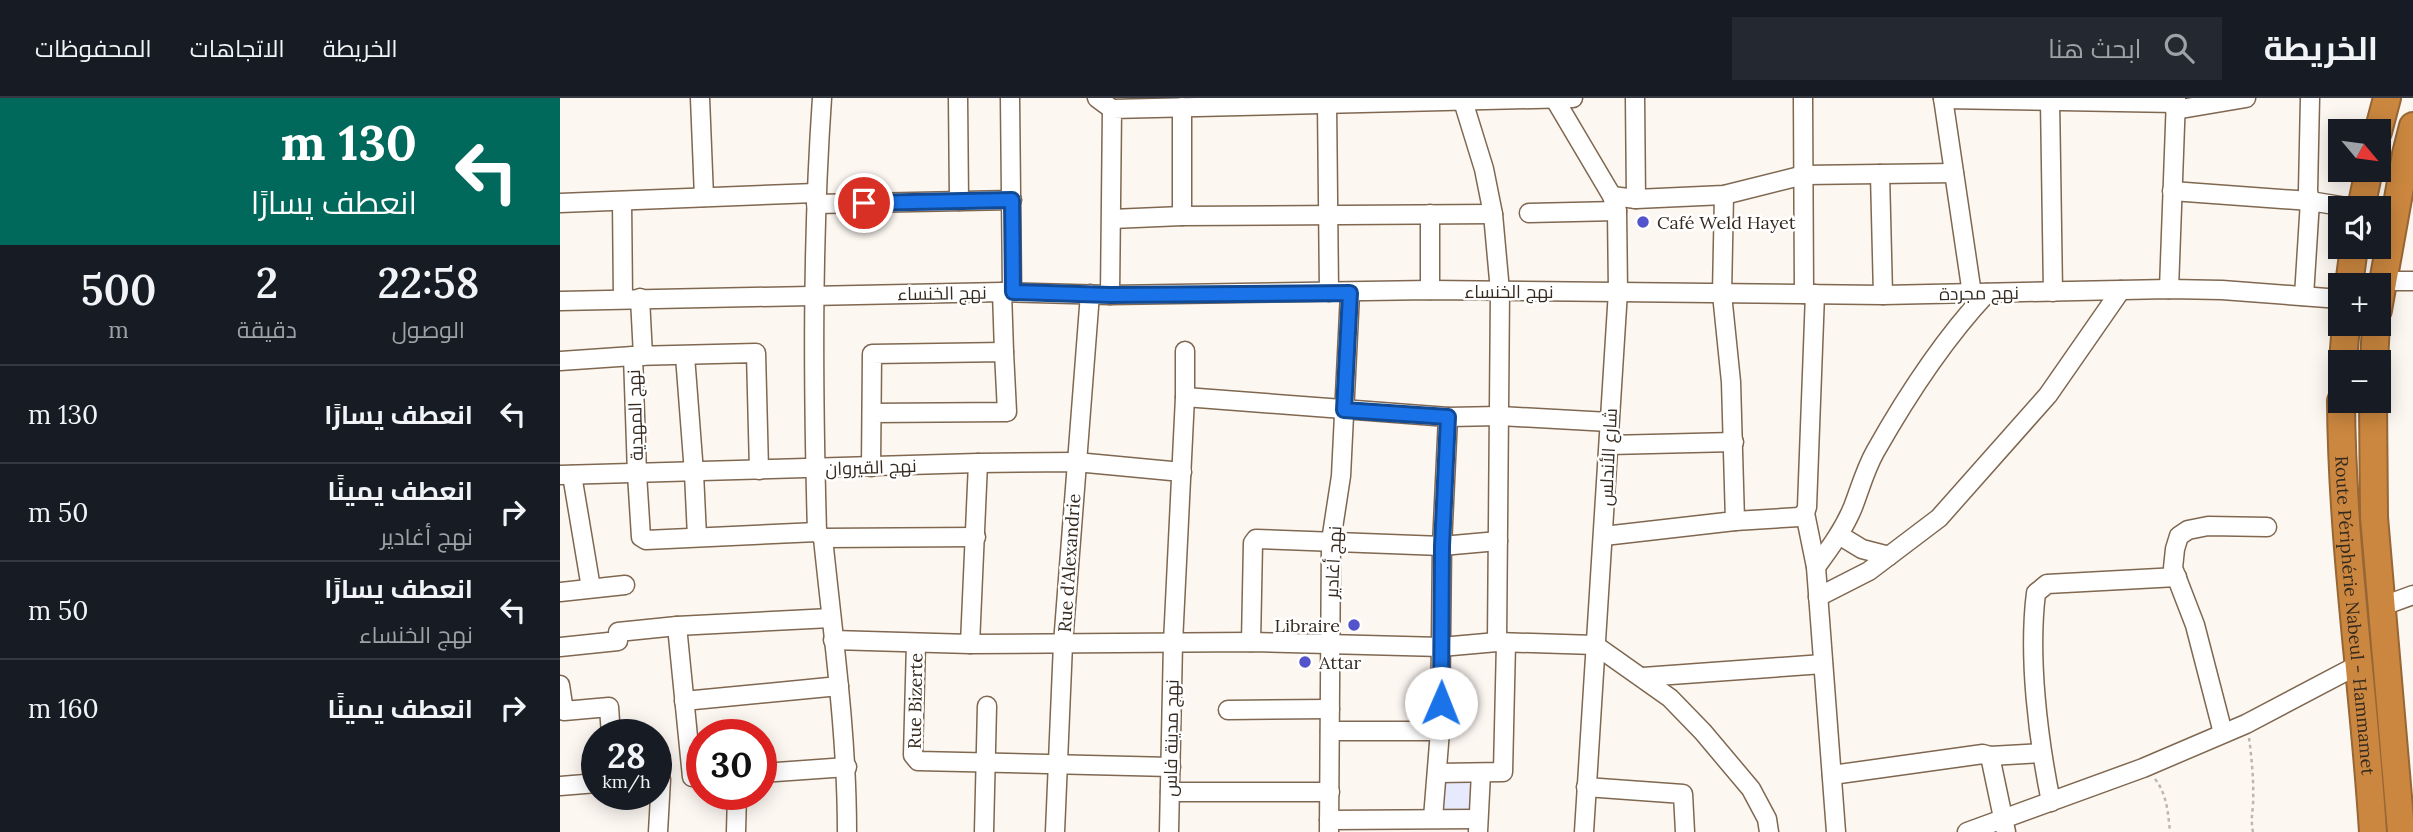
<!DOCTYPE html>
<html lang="ar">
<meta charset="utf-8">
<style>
:root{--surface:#171b24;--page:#242831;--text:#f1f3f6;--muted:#9ea1a6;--line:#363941}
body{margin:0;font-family:Lora,Cairo,serif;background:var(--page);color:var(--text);direction:rtl;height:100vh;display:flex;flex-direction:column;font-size:26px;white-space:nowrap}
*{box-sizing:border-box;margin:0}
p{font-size:23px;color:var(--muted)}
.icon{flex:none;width:38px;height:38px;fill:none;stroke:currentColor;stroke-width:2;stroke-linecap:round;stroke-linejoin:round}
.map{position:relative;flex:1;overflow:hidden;direction:ltr}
.details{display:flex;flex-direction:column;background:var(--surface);width:560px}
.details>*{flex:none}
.top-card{background:#00695c;color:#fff;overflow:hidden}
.needle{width:46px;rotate:119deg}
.controls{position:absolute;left:1768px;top:21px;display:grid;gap:14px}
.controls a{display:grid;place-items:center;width:63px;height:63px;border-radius:0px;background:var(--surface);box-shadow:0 4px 18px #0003;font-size:35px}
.speed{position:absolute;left:21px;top:621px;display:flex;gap:14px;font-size:35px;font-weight:700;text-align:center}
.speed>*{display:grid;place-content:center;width:91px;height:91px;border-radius:50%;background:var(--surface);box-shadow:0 4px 18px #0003;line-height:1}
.speed small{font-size:18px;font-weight:400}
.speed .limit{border:10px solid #d22;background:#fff;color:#111}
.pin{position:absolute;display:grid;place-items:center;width:60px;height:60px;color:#fff;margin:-30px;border:4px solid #fff;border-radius:50%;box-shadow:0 2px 7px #0007}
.me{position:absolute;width:77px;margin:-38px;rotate:1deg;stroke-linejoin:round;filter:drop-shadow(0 0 5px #0008)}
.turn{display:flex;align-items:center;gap:24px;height:147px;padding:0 28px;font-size:32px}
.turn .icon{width:91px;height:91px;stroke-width:2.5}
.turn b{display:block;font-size:49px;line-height:60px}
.eta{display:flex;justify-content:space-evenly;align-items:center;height:119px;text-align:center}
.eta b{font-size:42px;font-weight:600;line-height:49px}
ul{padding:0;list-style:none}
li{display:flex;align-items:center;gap:21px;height:98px;padding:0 28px;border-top:2px solid var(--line)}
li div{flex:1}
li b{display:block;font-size:26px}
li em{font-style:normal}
header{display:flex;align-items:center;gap:42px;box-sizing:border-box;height:98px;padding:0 35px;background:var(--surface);border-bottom:2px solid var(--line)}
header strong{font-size:33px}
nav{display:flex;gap:38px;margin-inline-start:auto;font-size:24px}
.search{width:490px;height:63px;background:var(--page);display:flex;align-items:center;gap:18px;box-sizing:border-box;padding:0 24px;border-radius:0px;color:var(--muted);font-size:26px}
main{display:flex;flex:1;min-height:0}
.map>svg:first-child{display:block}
</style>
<header>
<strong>الخريطة</strong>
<div class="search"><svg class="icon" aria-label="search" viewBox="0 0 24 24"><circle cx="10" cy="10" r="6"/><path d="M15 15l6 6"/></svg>ابحث هنا</div>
<nav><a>الخريطة</a><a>الاتجاهات</a><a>المحفوظات</a></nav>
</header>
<main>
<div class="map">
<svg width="1853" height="734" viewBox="0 0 1853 734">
<rect width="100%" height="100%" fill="#fdf7f2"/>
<path fill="#e6eafc" d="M882,681L915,682L913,714L881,712Z"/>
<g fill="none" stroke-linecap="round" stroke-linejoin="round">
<g stroke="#7f6750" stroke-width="21">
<g id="minor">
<path d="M140,0L144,99"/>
<path d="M262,0C252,145 253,289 257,434L263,440C273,538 287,635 287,734"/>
<path d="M398,0L399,103"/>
<path d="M450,0L452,194"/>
<path d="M537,0L552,11"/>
<path d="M994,0L1052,98L1057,113L1058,193L1024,734"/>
<path d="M1075,0L1076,101"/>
<path d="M1243,0L1244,196"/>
<path d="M1383,0L1412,196"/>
<path d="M1383,1L1616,5"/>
<path d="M1490,2L1493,194"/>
<path d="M903,3L924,71L933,116L940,193L937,544"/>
<path d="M767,5L769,194"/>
<path d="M1615,12L1686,0"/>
<path d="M1320,76L1323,197"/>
<path d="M1612,93L1750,103L1748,93L1750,0"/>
<path d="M1052,98L1076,101L1164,97L1244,77L1394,75"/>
<path d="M62,103L63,201"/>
<path d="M0,105L255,95"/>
<path d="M256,106L452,102"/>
<path d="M969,115L1057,113"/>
<path d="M870,116V192"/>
<path d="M622,118V9"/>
<path d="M552,121L622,118L933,116"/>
<path d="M1822,183H1853"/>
<path d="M1609,191L1616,0"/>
<path d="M442,194L444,254"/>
<path d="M1255,196L1247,409L1245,415L1256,469L1276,734"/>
<path d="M550,197L552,11L1013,0"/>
<path d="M1744,198L1750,103L1793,110"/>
<path d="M80,200L83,258"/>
<path d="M0,203L442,194L550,197L870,192L1323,197L1609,191L1662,192L1780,201"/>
<path d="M73,258L77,376L81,439L86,442L257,434"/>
<path d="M125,258L134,375L137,439"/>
<path d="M0,263L73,258L196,255L199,372"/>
<path d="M625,299L888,319L940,318L1049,324"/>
<path d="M1049,347L1174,344"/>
<path d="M311,369L312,256L444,254L447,314L312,315"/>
<path d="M0,377L418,365L516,364L622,374"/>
<path d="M12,377L31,490"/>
<path d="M1175,423L1239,419L1245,415"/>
<path d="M1279,437L1302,451L1329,458"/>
<path d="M1044,438L1175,423L1171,284L1162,196L1164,97"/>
<path d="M263,440L416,439"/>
<path d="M1256,469C1270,450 1284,431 1293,409C1300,391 1305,372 1315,354C1346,299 1383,242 1427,195"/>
<path d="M0,494L65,487"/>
<path d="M1258,499L1309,473L1379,420L1488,297L1561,192"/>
<path d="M1820,509L1853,497"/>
<path d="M117,528L132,679"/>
<path d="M273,542L410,546L691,544L881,549L937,544L1035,547L1110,600L1143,634L1191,691L1207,721L1209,734"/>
<path d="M691,544L693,445L696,441L882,448L938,443"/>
<path d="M356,545L353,657L358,663L611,669"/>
<path d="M410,546L418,365"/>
<path d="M0,549L58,543V534L117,528L271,520"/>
<path d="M1083,579L1263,566"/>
<path d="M0,587L4,613L49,609L51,637"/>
<path d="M124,603L279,588"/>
<path d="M668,612L770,611"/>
<path d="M770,633H880"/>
<path d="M1663,635L1635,527L1613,470L1615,451L1619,438L1628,432L1648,428L1707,429"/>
<path d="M1430,658L1446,734"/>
<path d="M201,675L287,669"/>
<path d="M877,675L943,674L946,545"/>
<path d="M1272,677L1423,656L1430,658L1481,655"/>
<path d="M0,688L37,685"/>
<path d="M1026,689L1123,696L1125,734"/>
<path d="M610,694H770"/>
<path d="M1491,704C1478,640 1468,559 1476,495L1487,486L1617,479"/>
<path d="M873,720L880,633L882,448L888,319"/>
<path d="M769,722L918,721"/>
<path d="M98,734L101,681"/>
<path d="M176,734L177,696"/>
<path d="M424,734L427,608"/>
<path d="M495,734L503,546L530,196"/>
<path d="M609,734L613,545L625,299V253"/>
<path d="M769,734L771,443L781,378L790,195"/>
<path d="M918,734L921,675"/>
<path d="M1407,734L1583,670L1686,626L1798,567"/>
</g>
</g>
<g stroke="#966634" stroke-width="30">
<g id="highway">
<path d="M1818,34L1827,0"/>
<path d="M1801,110L1809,72"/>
<path d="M1789,187L1794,149"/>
<path d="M1818,212L1846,56L1853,28"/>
<path d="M1783,264L1786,226"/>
<path d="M1814,264L1816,226"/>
<path id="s1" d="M1781,303C1782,447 1804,590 1813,734"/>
<path d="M1813,303L1814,419L1841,734"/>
</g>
</g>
<g stroke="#bdb5af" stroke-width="2.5" stroke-dasharray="3.5 3.5" stroke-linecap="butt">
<path d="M1689,640C1692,662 1694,685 1693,707C1692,717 1691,724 1693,734"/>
<path d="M1595,681C1607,696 1608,715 1610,734"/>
</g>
<use href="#minor" stroke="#fff" stroke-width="18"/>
<use href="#highway" stroke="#cb873f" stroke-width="26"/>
</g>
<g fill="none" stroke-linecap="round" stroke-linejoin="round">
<g stroke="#114b97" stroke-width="18">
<path id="route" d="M304,105L452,102L453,194L550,197L790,195L784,312L888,319L882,448L881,605"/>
</g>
<use href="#route" stroke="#1a73e8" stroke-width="12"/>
</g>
<g fill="#5354cb" stroke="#fff" stroke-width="2.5">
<circle cx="1083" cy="124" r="7"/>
<circle cx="794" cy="527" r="7"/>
<circle cx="745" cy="564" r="7"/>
</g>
<g text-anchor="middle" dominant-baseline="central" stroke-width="5" stroke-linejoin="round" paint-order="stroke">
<g font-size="18" fill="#342a20" stroke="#fff" text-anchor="start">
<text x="1097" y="124">Café Weld Hayet</text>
<text x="780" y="527" text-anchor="end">Libraire</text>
<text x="759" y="564">Attar</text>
</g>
<g font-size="18" fill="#342a20" stroke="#fff">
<text x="949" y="193">نهج الخنساء</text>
<text transform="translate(382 195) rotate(-1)">نهج الخنساء</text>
<text transform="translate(1419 195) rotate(-1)">نهج مجردة</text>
<text transform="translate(75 317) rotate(-92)">نهج المهدية</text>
<text transform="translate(1048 359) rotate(-87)">شارع الأندلس</text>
<text transform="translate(311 369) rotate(-2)">نهج القيروان</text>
<text transform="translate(773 464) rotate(-87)">نهج أغادير</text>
<text transform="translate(509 465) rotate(-86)">Rue d'Alexandrie</text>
<text stroke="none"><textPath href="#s1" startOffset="215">Route Périphérie Nabeul - Hammamet</textPath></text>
<text transform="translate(355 603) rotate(-89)">Rue Bizerte</text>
<text transform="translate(611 640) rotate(-89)">نهج مدينة فاس</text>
</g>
</g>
</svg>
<div class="controls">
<a><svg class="needle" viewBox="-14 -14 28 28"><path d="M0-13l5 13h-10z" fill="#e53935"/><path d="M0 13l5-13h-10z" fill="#9ea1a6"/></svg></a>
<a><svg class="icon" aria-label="sound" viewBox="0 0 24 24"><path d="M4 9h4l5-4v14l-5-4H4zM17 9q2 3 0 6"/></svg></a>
<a>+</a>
<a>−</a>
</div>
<div class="speed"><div>28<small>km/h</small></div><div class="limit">30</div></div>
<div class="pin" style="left:304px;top:105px;background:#d93025"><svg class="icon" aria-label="arrive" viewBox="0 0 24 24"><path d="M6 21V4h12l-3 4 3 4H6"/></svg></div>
<svg class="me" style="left:881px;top:605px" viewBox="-20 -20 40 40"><circle r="19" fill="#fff"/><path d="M0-13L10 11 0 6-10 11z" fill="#1a73e8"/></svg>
</div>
<section class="details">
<div class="top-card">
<div class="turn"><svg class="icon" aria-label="left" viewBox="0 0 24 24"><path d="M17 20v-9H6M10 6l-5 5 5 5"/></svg><div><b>130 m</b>انعطف يسارًا</div></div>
</div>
<div class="eta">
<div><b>22:58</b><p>الوصول</p></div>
<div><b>2</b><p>دقيقة</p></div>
<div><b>500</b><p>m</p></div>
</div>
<ul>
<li><svg class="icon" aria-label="left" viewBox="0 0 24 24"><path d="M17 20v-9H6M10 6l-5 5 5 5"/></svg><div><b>انعطف يسارًا</b></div><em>130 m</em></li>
<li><svg class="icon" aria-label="right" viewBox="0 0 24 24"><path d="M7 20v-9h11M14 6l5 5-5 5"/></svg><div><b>انعطف يمينًا</b><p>نهج أغادير</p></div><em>50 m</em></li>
<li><svg class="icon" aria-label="left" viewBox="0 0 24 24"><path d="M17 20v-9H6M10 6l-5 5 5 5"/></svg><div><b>انعطف يسارًا</b><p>نهج الخنساء</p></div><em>50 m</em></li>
<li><svg class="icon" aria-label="right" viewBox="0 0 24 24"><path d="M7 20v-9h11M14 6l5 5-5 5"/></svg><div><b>انعطف يمينًا</b></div><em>160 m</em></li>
</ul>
</section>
</main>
